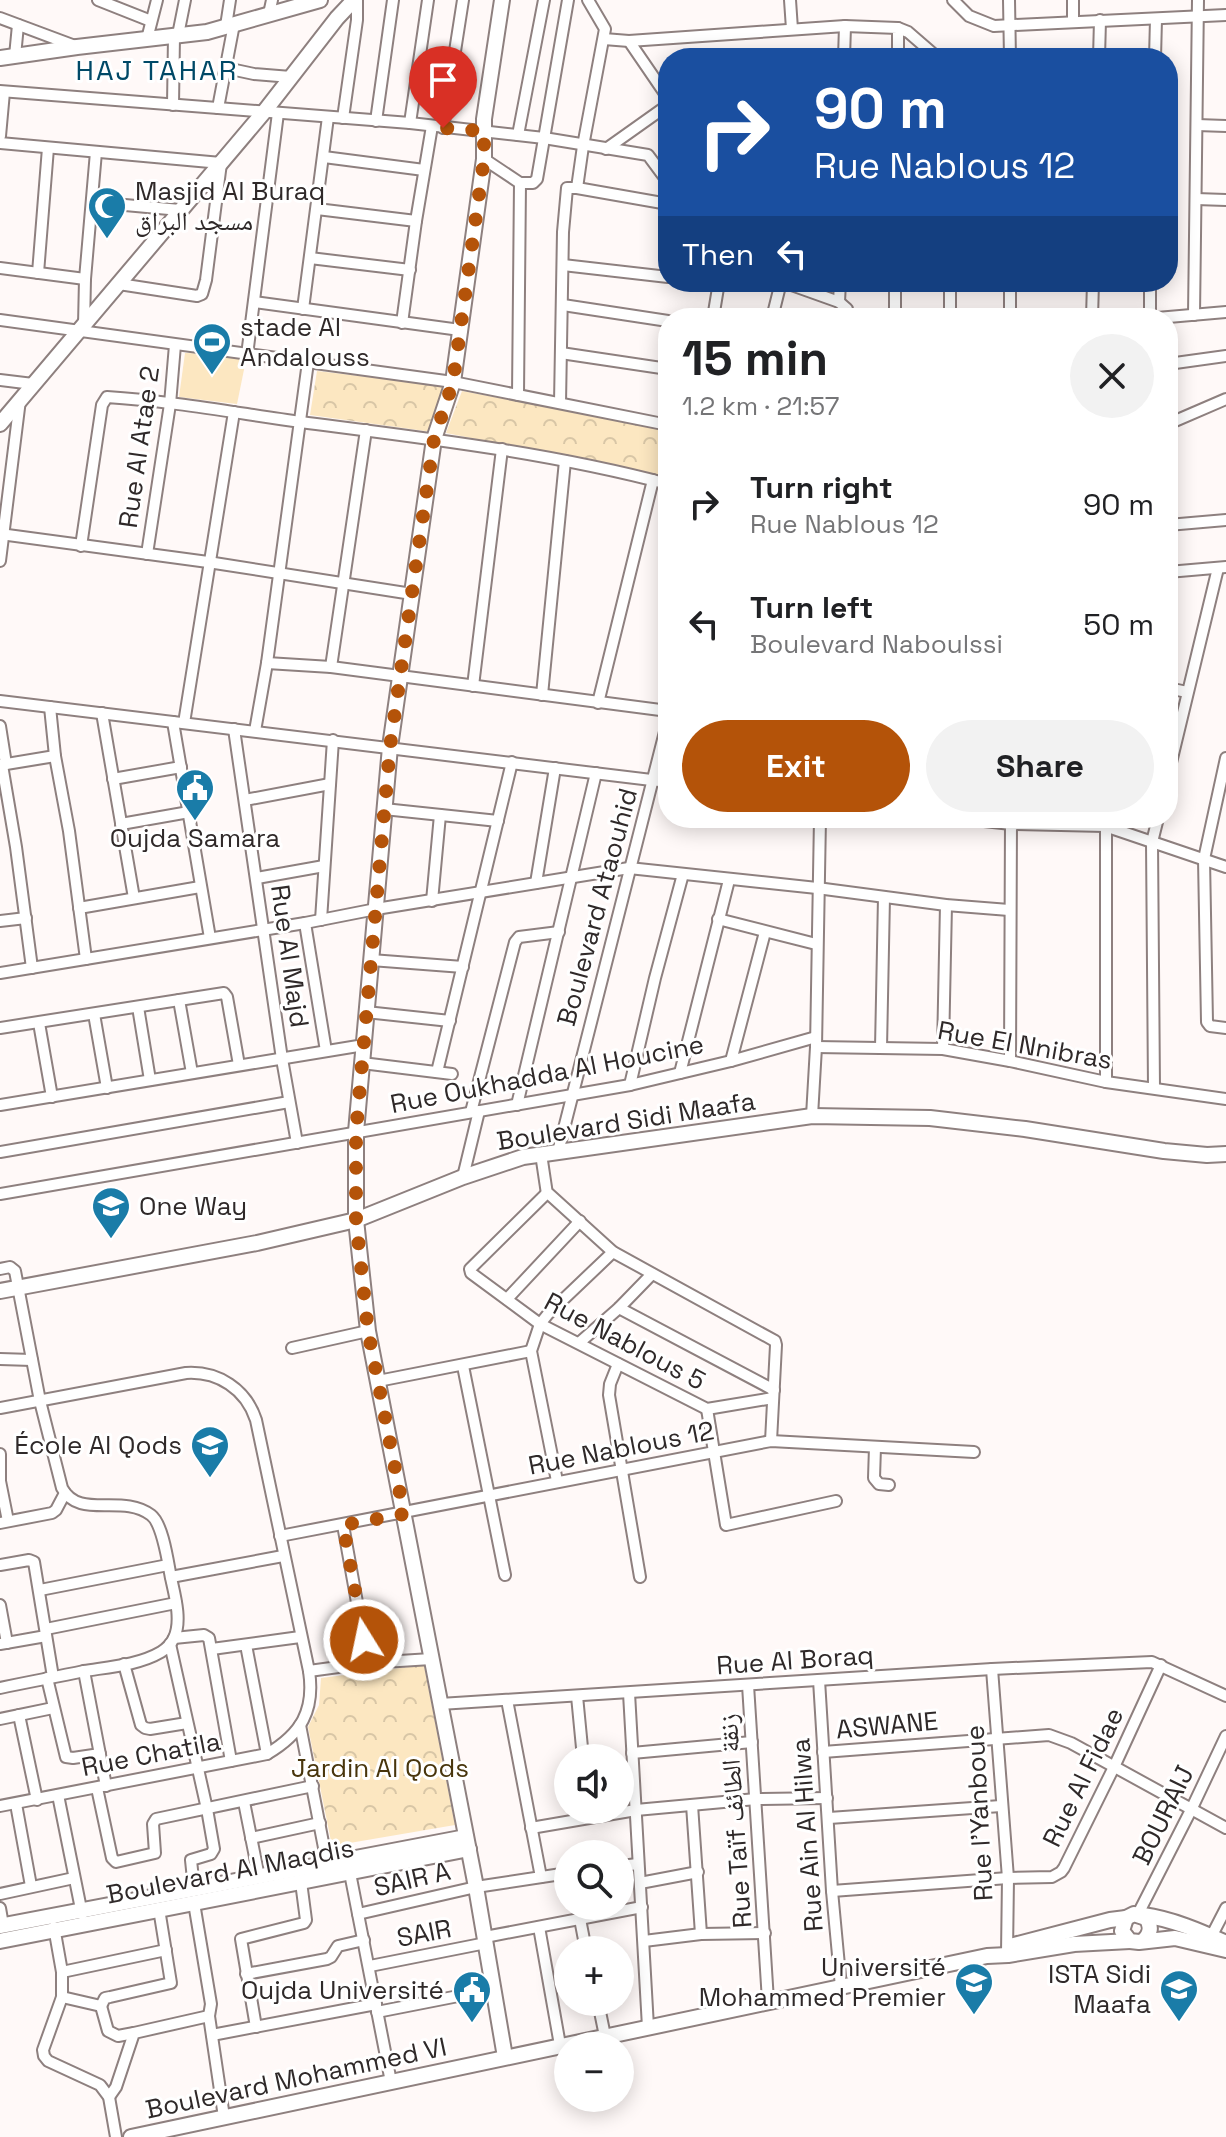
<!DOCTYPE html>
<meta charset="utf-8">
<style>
:root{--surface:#fff;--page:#f2f2f2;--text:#202124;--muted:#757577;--accent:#b45309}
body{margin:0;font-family:"Space Grotesk","Noto Naskh Arabic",sans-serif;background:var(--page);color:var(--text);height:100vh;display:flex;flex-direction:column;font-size:30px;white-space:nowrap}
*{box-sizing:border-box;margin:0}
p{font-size:26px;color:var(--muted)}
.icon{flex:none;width:44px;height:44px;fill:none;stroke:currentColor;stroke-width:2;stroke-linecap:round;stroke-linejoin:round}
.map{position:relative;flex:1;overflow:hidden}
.panel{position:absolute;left:658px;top:308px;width:520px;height:520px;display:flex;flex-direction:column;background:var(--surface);border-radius:32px;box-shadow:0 4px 20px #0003}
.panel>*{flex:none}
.top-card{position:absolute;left:658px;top:48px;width:520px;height:244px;border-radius:32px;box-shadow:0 4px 20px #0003;background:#1a4fa0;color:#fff;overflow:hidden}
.tools{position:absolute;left:554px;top:1744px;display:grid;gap:16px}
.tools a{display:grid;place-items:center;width:80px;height:80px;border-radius:50%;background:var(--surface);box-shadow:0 4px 20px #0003;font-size:40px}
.pin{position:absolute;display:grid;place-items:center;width:68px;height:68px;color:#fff;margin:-82px -34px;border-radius:50% 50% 50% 0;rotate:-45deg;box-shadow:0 0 8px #0007}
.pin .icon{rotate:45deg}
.me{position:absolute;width:88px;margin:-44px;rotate:350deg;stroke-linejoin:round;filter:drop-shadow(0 0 6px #0008)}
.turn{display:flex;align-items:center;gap:28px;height:168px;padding:0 24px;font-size:36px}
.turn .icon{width:104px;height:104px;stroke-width:2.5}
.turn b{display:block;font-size:56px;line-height:68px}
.then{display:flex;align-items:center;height:76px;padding:0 24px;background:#0003;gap:16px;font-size:30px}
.round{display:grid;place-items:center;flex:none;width:84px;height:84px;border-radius:42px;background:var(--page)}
.summary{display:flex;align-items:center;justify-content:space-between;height:136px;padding:0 24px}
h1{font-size:48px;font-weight:700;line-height:60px}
.action{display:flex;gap:16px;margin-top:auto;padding:16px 24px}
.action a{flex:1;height:92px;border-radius:48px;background:var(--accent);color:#fff;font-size:32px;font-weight:700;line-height:92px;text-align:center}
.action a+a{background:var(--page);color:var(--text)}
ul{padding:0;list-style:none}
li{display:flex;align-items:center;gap:24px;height:120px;padding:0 24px}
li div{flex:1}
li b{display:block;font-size:30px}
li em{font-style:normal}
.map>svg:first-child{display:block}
</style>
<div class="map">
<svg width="1226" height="2137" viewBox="0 0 1226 2137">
<defs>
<pattern id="park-crowns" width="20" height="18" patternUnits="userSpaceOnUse" patternTransform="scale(2)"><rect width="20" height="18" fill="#fce7c1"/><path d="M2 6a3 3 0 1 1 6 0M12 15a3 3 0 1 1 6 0" fill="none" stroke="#d8c6a6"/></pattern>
</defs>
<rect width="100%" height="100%" fill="#fff9f8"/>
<path fill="#fce7c1" d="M185,353L247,355L237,404L179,397Z"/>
<g fill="url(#park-crowns)">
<path d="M317,371L445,386L432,432L310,415Z"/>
<path d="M462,391L668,430V477L446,433Z"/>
<path d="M424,1665L455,1825L332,1846L308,1727L319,1705L321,1678Z"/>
</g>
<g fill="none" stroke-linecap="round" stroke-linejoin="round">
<g stroke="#8e807f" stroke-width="14">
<g id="street">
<path d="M98,0L151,21"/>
<path d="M790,0L792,29"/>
<path d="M953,0L969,16L994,26L1226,15"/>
<path d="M1009,0L1010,58"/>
<path d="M1073,0V21"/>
<path d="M269,14L272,0"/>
<path d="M0,18L75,46"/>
<path d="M226,26L230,0"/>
<path d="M898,28L908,32L938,58"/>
<path d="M178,35L185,0"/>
<path d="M147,39L157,0"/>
<path d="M604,39L629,41L845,26L898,28V58"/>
<path d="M629,41L668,98"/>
<path d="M15,56L18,25"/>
<path d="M844,58L845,26"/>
<path d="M1099,58L1100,20"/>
<path d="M1155,58L1156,19"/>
<path d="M226,68L254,74L291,77"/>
<path d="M0,91L410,123L544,138L648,155L668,182"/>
<path d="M173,105L174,36"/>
<path d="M218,108L234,24"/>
<path d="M343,118L357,20V0"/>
<path d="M376,121L393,0"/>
<path d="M410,123L428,0"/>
<path d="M1197,125L1226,126"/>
<path d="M443,128L463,0"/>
<path d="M518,135L544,0"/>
<path d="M0,136L4,92"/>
<path d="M0,143L221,163L206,280L202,294L197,296L119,284"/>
<path d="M606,149L668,105"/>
<path d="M324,157L424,170"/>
<path d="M484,159L520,183H533L537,179L568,0"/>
<path d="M577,188L583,146L605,29L588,0"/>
<path d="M1196,199L1226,200"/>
<path d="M92,202L180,210"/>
<path d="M317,209L416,221"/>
<path d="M310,258L410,270"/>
<path d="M563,265L668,277"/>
<path d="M0,268L85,279"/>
<path d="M38,273L48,148"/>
<path d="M783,282L839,302L847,309L848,318"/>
<path d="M1010,282V318"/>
<path d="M254,302L460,330"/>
<path d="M839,302L840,282"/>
<path d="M563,305L668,321"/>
<path d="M303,309L328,117"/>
<path d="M1194,315L1198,0"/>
<path d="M713,318L719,282"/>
<path d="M772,318L781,282"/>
<path d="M895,318V282"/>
<path d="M950,318V282"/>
<path d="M1092,318L1093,282"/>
<path d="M1150,318V282"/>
<path d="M1157,318L1226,312"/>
<path d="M0,320L453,382L668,425"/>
<path d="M402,323L416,221L432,126"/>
<path d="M84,325L85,279L96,152"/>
<path d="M561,353L668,369"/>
<path d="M247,355L278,113"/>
<path d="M1168,364L1226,356"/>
<path d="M0,380L33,384"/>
<path d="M518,395L520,183"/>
<path d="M560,403L563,232L567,188H577L668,204"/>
<path d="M1168,424L1226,399"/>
<path d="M1168,525L1226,520"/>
<path d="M0,534L208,562L412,594"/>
<path d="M81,546L102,405L107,397C172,401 236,413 301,422C424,438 547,452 668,484"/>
<path d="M147,554L170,404L175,345"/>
<path d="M0,561L20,400"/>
<path d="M1168,572L1226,567"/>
<path d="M267,663L331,667L668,711"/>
<path d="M331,667L366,430"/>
<path d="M473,686L502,449"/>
<path d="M1168,688L1187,692"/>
<path d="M542,695L565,461"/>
<path d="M0,701L668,782"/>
<path d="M598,703L653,480"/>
<path d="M50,707L55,756L69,831L86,959"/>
<path d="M102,713L134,898"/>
<path d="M173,722L210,938"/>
<path d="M184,723L234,412"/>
<path d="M0,726L6,764"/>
<path d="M234,729L282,1059L297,1143"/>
<path d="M255,731L267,663L308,362"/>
<path d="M1226,758L1204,859L1207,1022L1210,1026L1226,1028"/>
<path d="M0,765L55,756"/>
<path d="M2,765L16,847L32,968"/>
<path d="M1168,775L1218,568"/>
<path d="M113,779L181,767"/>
<path d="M245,800L330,784"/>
<path d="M384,809L498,821"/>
<path d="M957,818L1011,824L1105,826L1226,867"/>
<path d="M1106,818V1082"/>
<path d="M121,824L189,812"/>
<path d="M257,878L324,866"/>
<path d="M536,883L555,768"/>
<path d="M432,901L440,815"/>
<path d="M79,908L200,887"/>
<path d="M718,919L816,944"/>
<path d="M321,920L333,740"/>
<path d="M0,921L26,918"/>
<path d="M305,923L326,1051"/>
<path d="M371,960L463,967"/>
<path d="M0,973L305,923L376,909L629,868L817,888L946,905L1009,910"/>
<path d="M179,1000L192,1073"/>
<path d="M138,1007L150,1080"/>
<path d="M366,1012L450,1021"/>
<path d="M94,1014L107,1088"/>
<path d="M39,1023L52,1097"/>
<path d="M0,1028L224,993L227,997L239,1065"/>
<path d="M816,1047L943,1049L1010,1061L1106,1082L1226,1099"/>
<path d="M881,1048L884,897"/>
<path d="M943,1049L946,905"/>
<path d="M731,1061L765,932"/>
<path d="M1010,1061L1011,820"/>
<path d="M362,1063L452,1074"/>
<path d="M437,1072L512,762"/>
<path d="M680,1073L729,880"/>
<path d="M630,1085L655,978L683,874"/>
<path d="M1154,1088L1152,842L1158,818"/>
<path d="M0,1105L364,1045"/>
<path d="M517,1105L596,773"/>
<path d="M471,1112L515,942L519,937L559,932"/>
<path d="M812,1116L816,1047L820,818"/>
<path d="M0,1152L289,1102"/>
<path d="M558,1152L668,720"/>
<path d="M541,1154L547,1194"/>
<path d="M463,1177L479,1111"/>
<path d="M0,1194L630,1085L731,1061L816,1037"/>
<path d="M0,1269L10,1267L15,1271L40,1401L62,1488C79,1520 122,1493 151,1515C163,1524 168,1563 171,1578C175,1596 182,1621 174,1638C171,1644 166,1649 161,1652C139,1665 109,1667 84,1671C56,1677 28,1682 0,1688"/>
<path d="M507,1299L580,1221"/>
<path d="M619,1308L774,1390"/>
<path d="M579,1343L619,1308L652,1274"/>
<path d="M292,1348L368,1331"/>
<path d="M0,1359L32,1360"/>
<path d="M618,1364L610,1384L609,1395L640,1577"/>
<path d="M463,1366L505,1575"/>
<path d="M378,1381L531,1351"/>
<path d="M0,1408L186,1373C218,1371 246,1389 256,1420L309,1671C315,1711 301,1734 267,1754L0,1806"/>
<path d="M707,1409L726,1525L836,1501"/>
<path d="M771,1441L776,1345L775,1341L613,1252L549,1194H546L470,1269L471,1273L540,1324L707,1409L773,1398"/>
<path d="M875,1447L874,1478L879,1484L889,1485"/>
<path d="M0,1454V1481L8,1521"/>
<path d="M557,1481L531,1351L540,1324L548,1314L613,1252"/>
<path d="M0,1523L52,1513L56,1510L65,1493"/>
<path d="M343,1525L368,1663"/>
<path d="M280,1536L771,1441L974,1452"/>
<path d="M0,1565L29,1560L34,1562L53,1677"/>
<path d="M171,1577L283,1556"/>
<path d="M40,1590L168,1565"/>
<path d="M0,1605L7,1643"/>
<path d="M46,1629L176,1603"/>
<path d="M174,1638L204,1635L209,1638L231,1761"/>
<path d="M0,1644L46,1636"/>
<path d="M170,1644L207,1809L214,1849L211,1854L191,1860L194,1889"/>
<path d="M246,1645L267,1754"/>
<path d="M212,1649L300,1637"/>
<path d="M124,1664L141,1725L145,1728L150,1729L187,1723"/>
<path d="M992,1669L1008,1878L1007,1953"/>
<path d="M84,1671L106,1786"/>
<path d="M309,1671L368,1663L431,1659"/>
<path d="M47,1678L66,1757L73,1758L100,1754"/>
<path d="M819,1680L832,1891L841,1987"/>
<path d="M748,1685L768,2001"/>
<path d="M629,1693L648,2027"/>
<path d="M577,1696L583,1758"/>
<path d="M507,1700L541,1877"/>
<path d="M440,1704L992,1669L1152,1662L1226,1696"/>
<path d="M19,1715L37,1800"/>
<path d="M0,1719L53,1708"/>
<path d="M300,1725L327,1863"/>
<path d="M823,1752L1049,1735L1071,1743L1226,1828"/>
<path d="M632,1753L752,1742"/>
<path d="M97,1788L112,1858L116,1862L155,1853L153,1824L156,1819L313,1786"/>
<path d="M58,1795L82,1914"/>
<path d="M244,1802L259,1877"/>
<path d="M16,1804L31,1886"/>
<path d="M692,1805L701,1934"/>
<path d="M829,1818L1001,1806"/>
<path d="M531,1828L636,1810L756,1799L827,1798"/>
<path d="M251,1838L320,1823"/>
<path d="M620,1866L638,1864"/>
<path d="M349,1868L391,2082"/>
<path d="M640,1883L698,1872"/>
<path d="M832,1891L1008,1878L1052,1877L1061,1872L1064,1868L1114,1767L1161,1665"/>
<path d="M0,1894L74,1878"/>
<path d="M194,1903L211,2004L209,2016L224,2117"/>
<path d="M0,1908L3,1925"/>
<path d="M358,1914L476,1887L568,1873"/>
<path d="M1138,1914L1191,1810L1226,1736"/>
<path d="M580,1919L586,1950"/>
<path d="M54,1927L62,1972V1997L43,2050L44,2056L48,2061L100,2085L109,2097L116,2137"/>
<path d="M539,1927L560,2045"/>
<path d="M485,1937L642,1907"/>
<path d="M1211,1937L1226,1908"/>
<path d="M644,1941L701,1934L765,1933"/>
<path d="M370,1966L486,1943"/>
<path d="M62,1972L166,1950"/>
<path d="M246,1974L327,1959L331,1957L338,1946L364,1940"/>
<path d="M62,1997L101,2006L105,1998L110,1997L171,1983L159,1909"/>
<path d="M598,2002L605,2036"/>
<path d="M101,2006L108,2031L118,2036L134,2033"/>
<path d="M377,2012L494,1989"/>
<path d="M256,2027L241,1939L304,1923L306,1920L301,1882"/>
<path d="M212,2035L376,2004"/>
<path d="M109,2097L116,2087L134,2033L209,2016"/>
</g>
</g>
<g stroke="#8e807f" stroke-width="18">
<g id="secondary">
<path d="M502,0L484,119V159L453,382L434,439L390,747L356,1132V1220L368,1331L476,1887L505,2057"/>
<path d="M0,58L77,47L207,32L320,0"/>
<path d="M0,424L264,112L337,18L354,0"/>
<path d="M0,1291L257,1243L356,1220L463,1177L523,1157L812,1116L930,1118L1025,1129L1164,1151L1207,1155L1226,1154"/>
<path d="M1143,1915C1172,1919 1200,1931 1226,1943"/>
<path d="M1126,1918L1122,1931L1130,1941L1139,1942L1175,1938L1226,1950"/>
<path d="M0,1926L466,1837"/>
<path d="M0,1941L469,1849"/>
<path d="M1010,1946L1110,1920L1126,1918L1134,1914L1146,1918C1152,1926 1151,1934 1143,1941"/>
<path d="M131,2137L987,1956L1008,1955L1074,1944L1130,1941"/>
</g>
</g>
<use href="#street" stroke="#fff" stroke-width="10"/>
<use href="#secondary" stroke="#fff" stroke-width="14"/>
</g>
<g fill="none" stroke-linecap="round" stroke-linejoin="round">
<path stroke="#b45309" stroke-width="14" stroke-dasharray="0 25.2" d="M364,1640L343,1525L404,1514L368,1331L356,1220V1132L390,747L434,439L453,382L484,159V131L443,128"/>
</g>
<defs>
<g id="mosque-pin" transform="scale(2)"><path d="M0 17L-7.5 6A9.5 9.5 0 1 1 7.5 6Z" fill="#1a7ca8" stroke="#fff"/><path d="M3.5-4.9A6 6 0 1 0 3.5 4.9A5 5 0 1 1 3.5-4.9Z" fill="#fff"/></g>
<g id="stadium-pin" transform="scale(2)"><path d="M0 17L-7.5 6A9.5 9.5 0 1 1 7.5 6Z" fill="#1a7ca8" stroke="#fff"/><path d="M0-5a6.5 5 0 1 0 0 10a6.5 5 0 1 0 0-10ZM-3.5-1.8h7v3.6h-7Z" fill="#fff"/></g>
<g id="civic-pin" transform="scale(2)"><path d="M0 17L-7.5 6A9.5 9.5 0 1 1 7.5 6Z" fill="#1a7ca8" stroke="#fff"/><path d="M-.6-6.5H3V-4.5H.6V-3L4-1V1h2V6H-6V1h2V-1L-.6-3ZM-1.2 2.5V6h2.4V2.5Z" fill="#fff"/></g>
<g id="school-pin" transform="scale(2)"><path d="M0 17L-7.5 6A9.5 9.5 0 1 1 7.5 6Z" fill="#1a7ca8" stroke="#fff"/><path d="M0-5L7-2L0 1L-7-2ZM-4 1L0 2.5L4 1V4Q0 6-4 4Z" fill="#fff"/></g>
<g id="university-pin" transform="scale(2)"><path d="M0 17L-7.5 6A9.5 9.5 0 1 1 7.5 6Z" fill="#1a7ca8" stroke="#fff"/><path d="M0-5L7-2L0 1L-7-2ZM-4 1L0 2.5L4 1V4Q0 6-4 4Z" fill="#fff"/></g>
</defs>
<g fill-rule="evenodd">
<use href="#mosque-pin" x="107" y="206"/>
<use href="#stadium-pin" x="212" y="342"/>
<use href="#civic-pin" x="195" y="788"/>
<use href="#school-pin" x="111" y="1206"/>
<use href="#school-pin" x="210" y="1445"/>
<use href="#university-pin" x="974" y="1982"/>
<use href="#university-pin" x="1179" y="1989"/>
<use href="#civic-pin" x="472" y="1990"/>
</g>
<g text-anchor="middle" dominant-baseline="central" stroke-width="6" stroke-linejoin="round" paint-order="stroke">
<g font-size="26" fill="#2f2929" stroke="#fff" text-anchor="end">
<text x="135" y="191" text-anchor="start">Masjid Al Buraq<tspan x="135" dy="30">مسجد البراق</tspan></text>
<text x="240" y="327" text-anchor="start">stade Al<tspan x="240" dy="30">Andalouss</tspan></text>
<text x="195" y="838" text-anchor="middle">Oujda Samara</text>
<text x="139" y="1206" text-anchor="start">One Way</text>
<text x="182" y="1445">École Al Qods</text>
<text x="946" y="1967">Université<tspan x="946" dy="30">Mohammed Premier</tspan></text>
<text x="1151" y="1974">ISTA Sidi<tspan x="1151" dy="30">Maafa</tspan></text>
<text x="444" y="1990">Oujda Université</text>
</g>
<g font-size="26" fill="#2f2929" stroke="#fff">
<text transform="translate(139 447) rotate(-82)">Rue Al Atae 2</text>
<text transform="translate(597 907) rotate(-75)">Boulevard Ataouhid</text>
<text transform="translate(290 956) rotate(82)">Rue Al Majd</text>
<text transform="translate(1025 1045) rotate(10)">Rue El Nnibras</text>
<text transform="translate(547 1074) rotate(-11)">Rue Oukhadda Al Houcine</text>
<text transform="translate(626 1121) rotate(-9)">Boulevard Sidi Maafa</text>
<text transform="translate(625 1341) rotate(28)">Rue Nablous 5</text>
<text transform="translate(621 1448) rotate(-11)">Rue Nablous 12</text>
<text transform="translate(795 1660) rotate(-4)">Rue Al Boraq</text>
<text transform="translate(887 1725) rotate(-5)">ASWANE</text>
<text transform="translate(151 1754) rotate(-11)">Rue Chatila</text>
<text transform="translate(1083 1777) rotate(-64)">Rue Al Fidae</text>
<text transform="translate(979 1813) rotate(-93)">Rue l’Yanboue</text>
<text transform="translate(1163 1815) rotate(-64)">BOURAIJ</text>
<text transform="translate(735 1821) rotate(-94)">Rue Taïf زنقة الطائف</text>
<text transform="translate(807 1835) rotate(-94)">Rue Ain Al Hilwa</text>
<text transform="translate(230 1871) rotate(-11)">Boulevard Al Maqdis</text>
<text transform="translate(412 1879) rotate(-13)">SAIR A</text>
<text transform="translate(424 1933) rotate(-11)">SAIR</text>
<text transform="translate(296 2078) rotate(-12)">Boulevard Mohammed VI</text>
</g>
<g font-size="26" fill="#48350c" stroke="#fff">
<text x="380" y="1768">Jardin Al Qods</text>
</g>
<g font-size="28" letter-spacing="2" fill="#004967" stroke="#fff">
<text x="157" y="70">HAJ TAHAR</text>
</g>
</g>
</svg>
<div class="tools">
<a><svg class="icon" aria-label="sound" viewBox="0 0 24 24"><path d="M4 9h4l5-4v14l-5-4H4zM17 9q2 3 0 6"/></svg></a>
<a><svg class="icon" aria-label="search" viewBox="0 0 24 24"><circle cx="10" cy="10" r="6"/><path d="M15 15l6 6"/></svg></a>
<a>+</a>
<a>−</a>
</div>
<div class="pin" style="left:443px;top:128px;background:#d93025"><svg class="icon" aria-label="arrive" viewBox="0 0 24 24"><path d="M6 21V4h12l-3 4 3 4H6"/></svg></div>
<svg class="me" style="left:364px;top:1640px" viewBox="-20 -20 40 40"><circle r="17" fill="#b45309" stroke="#fff" stroke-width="3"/><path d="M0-11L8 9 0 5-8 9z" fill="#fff"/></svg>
<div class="top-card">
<div class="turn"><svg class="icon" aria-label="right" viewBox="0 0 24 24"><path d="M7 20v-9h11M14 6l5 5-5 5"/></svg><div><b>90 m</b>Rue Nablous 12</div></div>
<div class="then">Then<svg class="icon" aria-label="left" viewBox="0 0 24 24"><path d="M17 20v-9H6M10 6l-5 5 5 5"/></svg></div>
</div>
<section class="panel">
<div class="summary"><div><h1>15 min</h1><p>1.2 km · 21:57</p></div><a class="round"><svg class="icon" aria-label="close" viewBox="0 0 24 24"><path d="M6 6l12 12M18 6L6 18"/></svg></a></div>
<ul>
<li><svg class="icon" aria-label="right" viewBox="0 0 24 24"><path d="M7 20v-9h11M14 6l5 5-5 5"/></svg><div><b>Turn right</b><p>Rue Nablous 12</p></div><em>90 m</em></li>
<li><svg class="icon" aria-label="left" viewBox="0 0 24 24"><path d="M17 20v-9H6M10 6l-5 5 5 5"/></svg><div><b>Turn left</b><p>Boulevard Naboulssi</p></div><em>50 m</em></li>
</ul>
<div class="action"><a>Exit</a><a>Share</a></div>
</section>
</div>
